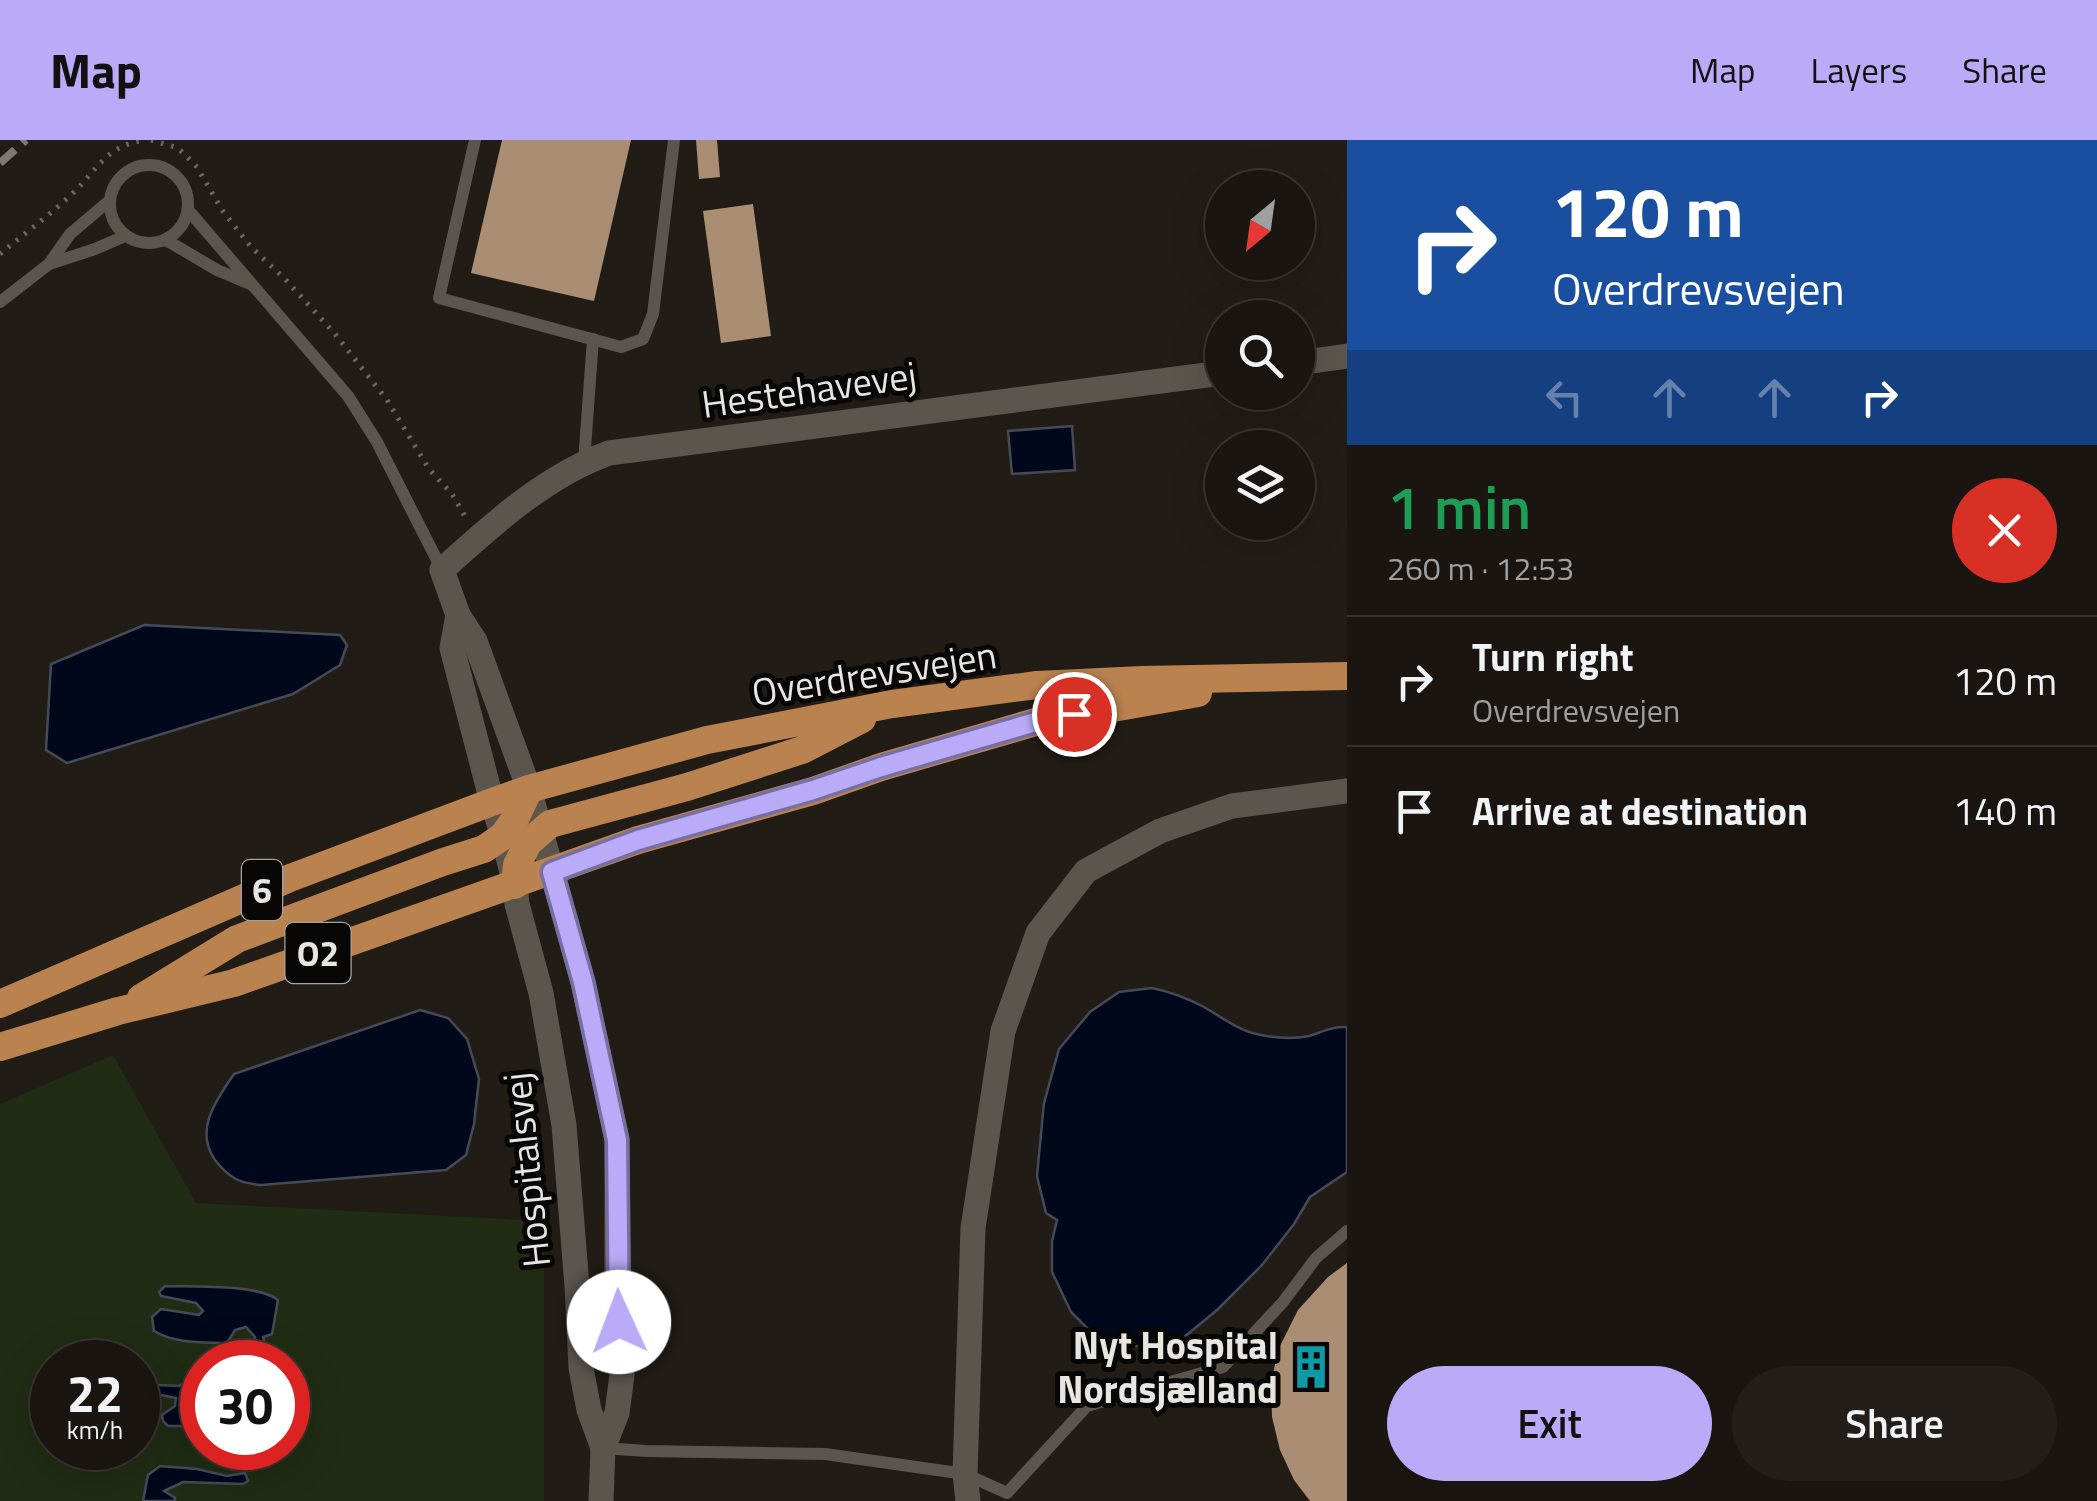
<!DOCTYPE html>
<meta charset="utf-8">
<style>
:root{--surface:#1a1510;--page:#231e19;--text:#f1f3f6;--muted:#9f9f9f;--line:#383430;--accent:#b9abf7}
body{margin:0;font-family:"Titillium Web",sans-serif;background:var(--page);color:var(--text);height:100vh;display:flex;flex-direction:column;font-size:38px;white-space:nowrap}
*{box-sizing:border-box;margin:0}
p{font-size:32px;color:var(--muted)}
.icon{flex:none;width:55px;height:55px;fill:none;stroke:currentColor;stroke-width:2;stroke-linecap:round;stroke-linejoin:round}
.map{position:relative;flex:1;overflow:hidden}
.details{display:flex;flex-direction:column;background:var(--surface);width:750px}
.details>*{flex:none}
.banner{background:#1a4fa0;color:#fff;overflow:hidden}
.needle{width:65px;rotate:209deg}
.controls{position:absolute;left:1205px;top:30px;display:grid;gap:20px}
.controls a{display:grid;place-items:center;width:110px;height:110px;border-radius:50%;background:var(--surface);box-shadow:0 10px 40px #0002,0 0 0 2px var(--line);font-size:50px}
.speed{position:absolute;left:30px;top:1200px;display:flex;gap:20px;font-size:50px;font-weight:700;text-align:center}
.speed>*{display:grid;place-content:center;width:130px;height:130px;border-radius:50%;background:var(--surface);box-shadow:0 10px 40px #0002,0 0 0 2px var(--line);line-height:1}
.speed small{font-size:25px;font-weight:400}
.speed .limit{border:15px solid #d22;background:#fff;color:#111}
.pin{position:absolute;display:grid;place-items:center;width:85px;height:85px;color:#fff;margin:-42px;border:5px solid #fff;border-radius:50%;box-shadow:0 2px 10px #0007}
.me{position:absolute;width:110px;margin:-55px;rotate:358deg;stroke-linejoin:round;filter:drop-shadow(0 0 8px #0008)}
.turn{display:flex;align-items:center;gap:35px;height:210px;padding:0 40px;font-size:45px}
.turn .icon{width:130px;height:130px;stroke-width:2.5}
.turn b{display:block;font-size:70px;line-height:85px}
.lanes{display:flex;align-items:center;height:95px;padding:0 40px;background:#0003;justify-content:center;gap:50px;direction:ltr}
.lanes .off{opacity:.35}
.round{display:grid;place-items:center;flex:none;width:105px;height:105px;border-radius:52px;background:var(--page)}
.overview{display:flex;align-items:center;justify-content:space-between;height:170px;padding:0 40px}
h1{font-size:60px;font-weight:600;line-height:75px;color:#1e9e55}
.primary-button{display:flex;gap:20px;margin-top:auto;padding:20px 40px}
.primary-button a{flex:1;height:115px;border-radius:60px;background:var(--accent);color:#111;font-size:40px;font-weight:600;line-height:115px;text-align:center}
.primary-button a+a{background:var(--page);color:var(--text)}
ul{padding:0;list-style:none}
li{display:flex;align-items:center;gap:30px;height:130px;padding:0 40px;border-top:2px solid var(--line)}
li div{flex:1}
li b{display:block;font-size:38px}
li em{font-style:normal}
header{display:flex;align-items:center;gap:60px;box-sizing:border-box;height:140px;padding:0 50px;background:var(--accent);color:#111}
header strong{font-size:48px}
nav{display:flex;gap:55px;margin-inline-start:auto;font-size:35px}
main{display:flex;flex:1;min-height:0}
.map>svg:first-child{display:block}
</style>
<header>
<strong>Map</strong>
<nav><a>Map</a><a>Layers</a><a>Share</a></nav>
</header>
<main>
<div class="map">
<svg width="1347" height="1361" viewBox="0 0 1347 1361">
<rect width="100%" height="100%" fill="#221c16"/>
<path fill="#202c14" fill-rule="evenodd" d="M113,915L196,1063L544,1081V1361H0V964ZM52,1222H138V1308H52ZM202,1222H288V1308H202Z"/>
<g fill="#00081c" stroke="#464a57" stroke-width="2.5">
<path d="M1072,286L1075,330L1012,334L1008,291Z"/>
<path d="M144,485L340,495L347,505L340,525L293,554L67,623L46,610L51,524Z"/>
<path d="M1152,848C1171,852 1187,858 1204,867C1223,878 1239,891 1261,895C1276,898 1294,899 1309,896C1322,892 1333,886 1347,887V1032L1310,1057L1294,1084L1262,1125L1217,1170L1183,1198L1149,1208L1110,1202L1094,1195L1071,1172L1052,1132V1101L1057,1080L1046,1073L1037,1036L1044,963L1059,909L1090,872L1119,852Z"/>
<path d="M420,870L448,878L467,899L479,939L474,984L466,1015L446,1030L261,1045C239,1043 229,1038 215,1020C194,990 216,960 234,934Z"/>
<path d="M165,1146C192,1147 258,1144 278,1160L272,1194L263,1197L266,1208L263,1213L254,1214L249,1211L255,1197L246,1187L235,1190L227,1203C202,1202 176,1204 154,1191L152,1177L161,1169L199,1175L203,1171L196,1163L161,1156L159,1152Z"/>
<path d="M186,1241L202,1250V1260H193L191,1265L202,1269V1290L191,1291L183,1286H168L163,1281L162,1275L175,1266L176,1258L156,1254L155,1249L158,1245L179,1246Z"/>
<path d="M160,1326L197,1329L227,1336L245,1333L248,1341L243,1344L183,1342L164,1351L175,1358V1361H143L148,1335Z"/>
</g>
<g fill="#a98e74">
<path d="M502,0H631L594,161L471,133Z"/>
<path d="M696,0H717L720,37L699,39Z"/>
<path d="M753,64L771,196L721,203L703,71Z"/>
<path d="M1347,1123V1361H1310L1294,1340L1280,1310L1272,1277L1271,1243L1278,1210L1298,1170L1328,1137Z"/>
</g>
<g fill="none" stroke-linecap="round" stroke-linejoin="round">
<g stroke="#6c6761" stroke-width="5" stroke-dasharray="2.5 8" stroke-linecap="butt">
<path d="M151,0L178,8L197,27L222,70L251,107L286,140L335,194L387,260L429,329L452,354L466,378"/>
<path d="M0,114C24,94 50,75 73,53C99,28 107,4 147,0"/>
</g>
<g stroke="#5c554e" stroke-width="12">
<path d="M475,0L439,158L621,207L643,199L653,174L674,0"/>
<circle cx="149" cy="64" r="39"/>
<path d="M189,71L348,256L377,302L442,430"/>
<path d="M166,100L217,130L250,144"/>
<path d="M49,124L95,109L125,96"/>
<path d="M0,162L49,124L70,94L109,61"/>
<path d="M584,322L593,199"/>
<path d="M603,1308L646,1311L825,1314L965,1334L1007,1353L1087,1266L1223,1227L1283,1162L1316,1118L1347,1091"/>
</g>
<g stroke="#5c554e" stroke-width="25">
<path d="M1298,223L1347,216"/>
<path d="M458,475L452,508L492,662L503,696L515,745L517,764L541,853L564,985L577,1146L581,1228L589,1270L603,1308"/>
<path d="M601,1361L603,1308L617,1273L622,1235L617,1155V999L583,842L529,649L475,501L458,475L442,430C492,385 545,336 609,313L1222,233"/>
<path d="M968,1361L965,1334L973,1088L1003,891L1038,793L1086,731L1160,691L1232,666L1347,651"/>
</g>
<g stroke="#ba824f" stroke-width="28">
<path d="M515,745L517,725L528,703L550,684L687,647L802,610L862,579"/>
<path d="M141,858L237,799L443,722L484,709L503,696L515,679L529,649"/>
<path d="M0,864L290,738L492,662L529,649L707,600L892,564L1037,545L1142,540L1347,536"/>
<path d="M0,907L118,871L234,843L638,700L813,651L881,627L1039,581L1198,553"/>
</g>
<path stroke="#7d7873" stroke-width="8" stroke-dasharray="20 10" stroke-linecap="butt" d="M0,23L26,0"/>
</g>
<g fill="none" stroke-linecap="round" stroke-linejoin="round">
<g stroke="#786fa1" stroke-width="25">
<path id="route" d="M619,1182L617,1000L583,842L552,732L638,700L813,650L881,627L1039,581L1074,574"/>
</g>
<use href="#route" stroke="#b9abf7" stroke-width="18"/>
</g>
<defs>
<g id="building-bare" transform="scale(3.45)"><path d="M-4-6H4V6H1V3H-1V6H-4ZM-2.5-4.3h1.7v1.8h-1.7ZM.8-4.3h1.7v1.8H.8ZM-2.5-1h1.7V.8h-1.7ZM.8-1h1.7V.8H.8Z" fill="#0f9aa8" stroke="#090705" stroke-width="2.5" paint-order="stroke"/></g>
</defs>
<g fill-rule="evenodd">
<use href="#building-bare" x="1311" y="1227"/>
</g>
<g text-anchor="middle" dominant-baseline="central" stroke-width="10" stroke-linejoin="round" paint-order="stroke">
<g fill="#090705" stroke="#a6a29f" stroke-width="2.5">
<rect x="242" y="720" width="40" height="60" rx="8"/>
<rect x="285.5" y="783" width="65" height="60" rx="8"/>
</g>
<g font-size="35" font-weight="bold" fill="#e9e5e1">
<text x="262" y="750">6</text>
<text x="318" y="813">O2</text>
</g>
<g font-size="38" fill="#e9e5e1" stroke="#090705">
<text transform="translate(809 249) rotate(-8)">Hestehavevej</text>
<text transform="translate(874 533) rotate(-9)">Overdrevsvejen</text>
<text transform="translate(526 1030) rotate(-96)">Hospitalsvej</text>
</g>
<g font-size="38" font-weight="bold" fill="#e9e5e1" stroke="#090705" text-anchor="end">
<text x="1278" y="1205">Nyt Hospital<tspan x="1278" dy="44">Nordsjælland</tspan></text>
</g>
</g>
</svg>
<div class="controls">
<a><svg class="needle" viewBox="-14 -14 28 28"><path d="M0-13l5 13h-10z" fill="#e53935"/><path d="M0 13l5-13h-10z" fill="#9f9f9f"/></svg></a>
<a><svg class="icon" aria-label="search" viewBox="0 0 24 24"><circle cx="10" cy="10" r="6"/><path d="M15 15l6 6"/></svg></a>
<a><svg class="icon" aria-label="layers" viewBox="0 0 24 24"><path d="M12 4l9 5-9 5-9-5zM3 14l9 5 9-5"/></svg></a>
</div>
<div class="speed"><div>22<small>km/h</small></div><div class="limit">30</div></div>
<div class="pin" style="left:1074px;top:574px;background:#d93025"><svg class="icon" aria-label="arrive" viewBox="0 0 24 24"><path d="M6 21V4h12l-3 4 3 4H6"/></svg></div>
<svg class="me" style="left:619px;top:1182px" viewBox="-20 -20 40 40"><circle r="19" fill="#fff"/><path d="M0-13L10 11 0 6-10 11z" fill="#b9abf7"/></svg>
</div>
<section class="details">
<div class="banner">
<div class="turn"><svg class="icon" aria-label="right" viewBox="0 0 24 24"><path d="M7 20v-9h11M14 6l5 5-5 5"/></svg><div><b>120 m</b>Overdrevsvejen</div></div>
<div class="lanes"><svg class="icon off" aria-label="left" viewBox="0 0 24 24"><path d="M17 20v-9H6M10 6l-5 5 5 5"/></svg><svg class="icon off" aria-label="ahead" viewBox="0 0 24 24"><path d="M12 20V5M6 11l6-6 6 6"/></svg><svg class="icon off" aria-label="ahead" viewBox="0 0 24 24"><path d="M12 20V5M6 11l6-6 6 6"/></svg><svg class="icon" aria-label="right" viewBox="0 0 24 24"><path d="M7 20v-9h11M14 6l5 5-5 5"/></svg></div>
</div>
<div class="overview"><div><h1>1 min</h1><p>260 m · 12:53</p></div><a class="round" style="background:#d93025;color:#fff"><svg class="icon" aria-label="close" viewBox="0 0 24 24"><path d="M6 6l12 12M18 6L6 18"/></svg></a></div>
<ul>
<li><svg class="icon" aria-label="right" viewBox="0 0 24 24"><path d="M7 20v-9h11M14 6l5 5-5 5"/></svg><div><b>Turn right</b><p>Overdrevsvejen</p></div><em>120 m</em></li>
<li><svg class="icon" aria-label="arrive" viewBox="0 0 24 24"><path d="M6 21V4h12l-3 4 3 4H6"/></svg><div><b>Arrive at destination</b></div><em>140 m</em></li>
</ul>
<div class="primary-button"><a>Exit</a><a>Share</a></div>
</section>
</main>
